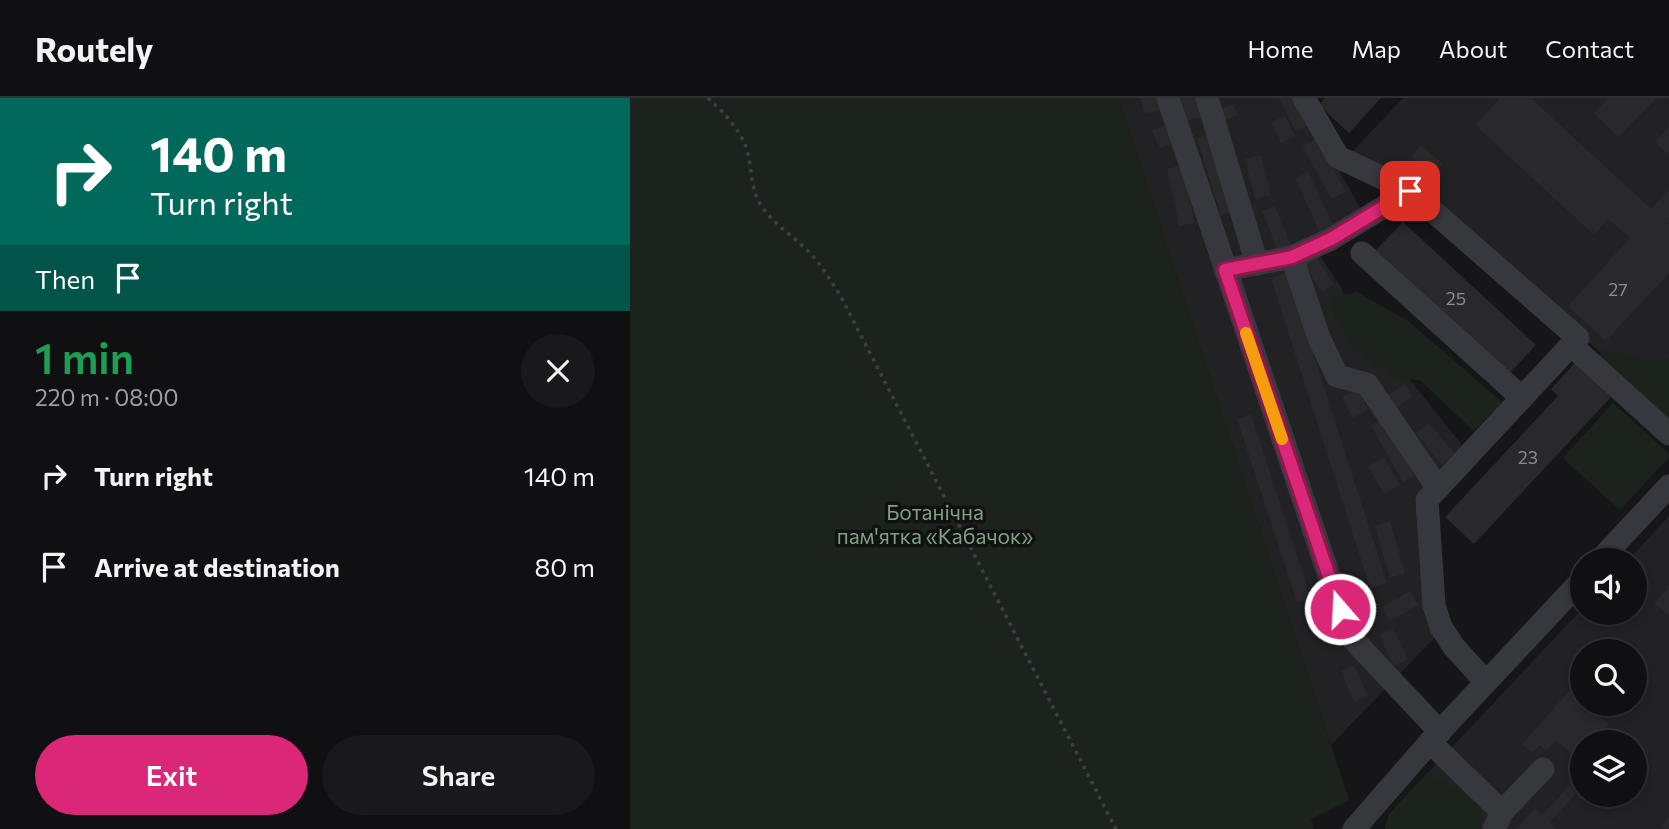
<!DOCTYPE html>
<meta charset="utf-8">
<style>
:root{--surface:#101012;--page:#19191b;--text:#f1f3f6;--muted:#9c9d9f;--line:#303032;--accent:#db2777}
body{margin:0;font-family:Commissioner,sans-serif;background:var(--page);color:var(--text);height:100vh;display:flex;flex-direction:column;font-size:26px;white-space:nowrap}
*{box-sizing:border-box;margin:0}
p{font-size:23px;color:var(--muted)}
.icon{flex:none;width:38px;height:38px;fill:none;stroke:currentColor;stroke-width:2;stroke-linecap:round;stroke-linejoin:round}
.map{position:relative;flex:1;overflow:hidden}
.sheet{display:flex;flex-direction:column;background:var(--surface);width:630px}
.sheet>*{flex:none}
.guide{background:#00695c;color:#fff;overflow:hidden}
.fabs{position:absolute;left:940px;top:450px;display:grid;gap:14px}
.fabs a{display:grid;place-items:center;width:77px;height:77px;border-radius:50%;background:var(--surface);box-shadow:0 4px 10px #0003,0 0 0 2px var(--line);font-size:35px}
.pin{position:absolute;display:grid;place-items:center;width:60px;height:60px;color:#fff;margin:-30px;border-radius:14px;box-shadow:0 4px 10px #0006}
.me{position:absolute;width:77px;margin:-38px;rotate:341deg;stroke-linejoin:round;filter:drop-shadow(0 0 5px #0008)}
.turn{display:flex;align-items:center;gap:24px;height:147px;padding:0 35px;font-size:32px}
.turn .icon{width:91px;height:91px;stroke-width:2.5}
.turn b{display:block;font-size:49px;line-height:60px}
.then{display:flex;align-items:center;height:66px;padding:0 35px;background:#0003;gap:14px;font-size:26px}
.round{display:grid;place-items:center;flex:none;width:74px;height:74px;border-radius:37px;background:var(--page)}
.head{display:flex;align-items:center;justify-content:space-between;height:119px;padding:0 35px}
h1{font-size:42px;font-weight:600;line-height:52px;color:#1e9e55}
.cta{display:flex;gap:14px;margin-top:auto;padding:14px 35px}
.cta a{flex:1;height:80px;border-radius:42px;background:var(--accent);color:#fff;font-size:28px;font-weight:600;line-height:80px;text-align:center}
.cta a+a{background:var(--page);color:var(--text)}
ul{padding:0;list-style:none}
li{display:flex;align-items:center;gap:21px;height:91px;padding:0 35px}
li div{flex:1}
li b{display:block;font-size:26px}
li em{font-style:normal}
header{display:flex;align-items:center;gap:42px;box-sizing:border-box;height:98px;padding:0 35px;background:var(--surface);border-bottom:2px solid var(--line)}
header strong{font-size:33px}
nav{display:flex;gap:38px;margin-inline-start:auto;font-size:24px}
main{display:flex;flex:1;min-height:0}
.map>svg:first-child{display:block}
</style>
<header>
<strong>Routely</strong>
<nav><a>Home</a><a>Map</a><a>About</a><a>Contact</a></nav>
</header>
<main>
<section class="sheet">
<div class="guide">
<div class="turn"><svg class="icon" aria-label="right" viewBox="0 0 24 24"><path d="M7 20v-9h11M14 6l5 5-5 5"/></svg><div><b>140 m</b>Turn right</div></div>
<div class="then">Then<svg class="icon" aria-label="arrive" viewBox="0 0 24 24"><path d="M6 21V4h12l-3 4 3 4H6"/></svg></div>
</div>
<div class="head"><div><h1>1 min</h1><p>220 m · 08:00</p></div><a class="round"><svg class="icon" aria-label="close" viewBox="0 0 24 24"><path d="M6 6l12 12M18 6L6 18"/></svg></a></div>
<ul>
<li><svg class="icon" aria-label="right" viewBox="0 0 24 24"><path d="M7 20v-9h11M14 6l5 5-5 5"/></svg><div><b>Turn right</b></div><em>140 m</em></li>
<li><svg class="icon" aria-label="arrive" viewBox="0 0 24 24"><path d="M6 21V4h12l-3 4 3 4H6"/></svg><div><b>Arrive at destination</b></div><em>80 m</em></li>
</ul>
<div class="cta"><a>Exit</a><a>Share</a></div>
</section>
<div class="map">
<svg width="1039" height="731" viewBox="0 0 1039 731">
<rect width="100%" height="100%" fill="#161618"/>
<g fill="#222225" fill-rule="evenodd">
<path d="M488,0H669L734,117L682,146L710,187L731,244L777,278L836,352L789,399L809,535L701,647Z"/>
<path d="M773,0H1039V281L1021,301L898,188L719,57Z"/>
<path d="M1039,418V731H755L759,716L952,511V514H1004V462H998ZM952,553H1004V606H952ZM952,644H1004V696H952Z"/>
</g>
<g fill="#1c231d">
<path d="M0,0H488L719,702L681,721L684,731H0Z"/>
<path d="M727,194L778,223L872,304L844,333L790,282L763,279L725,253L706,222L700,200Z"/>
<path d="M974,251L1018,263L1039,260V327L966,261Z"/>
<path d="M983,305L1039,356V359L990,412L933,360Z"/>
<path d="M797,675C818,687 863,700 851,731H755L759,716Z"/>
</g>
<g fill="#29292c">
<path d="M510,0H528L531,12L515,16Z"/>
<path d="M551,0H566L572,19L558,23Z"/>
<path d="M649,0H666L679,27L666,34Z"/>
<path d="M695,0H751L719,35L689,7Z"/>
<path d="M870,0H901L1021,111L1039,91V124L1037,125L1039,127V175L976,243L938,208L1000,140L978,121L964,137L845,27Z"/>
<path d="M979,0H1027L988,39L964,15Z"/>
<path d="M602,6L608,17L593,24L588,13Z"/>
<path d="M655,18L665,38L651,45L641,24Z"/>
<path d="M537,27L543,45L529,50L522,32Z"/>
<path d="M1039,28V57L1025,44Z"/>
<path d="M580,36L604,113L591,117L567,40Z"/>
<path d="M686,40L716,93L702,101L672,48Z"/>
<path d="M791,47L813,66L803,78L781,59Z"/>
<path d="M631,57L641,97L625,101L615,61Z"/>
<path d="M552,67L565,125L549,128L537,71Z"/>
<path d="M678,73L705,131L691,137L665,80Z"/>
<path d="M645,108L661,147L648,153L632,113Z"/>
<path d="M773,124L906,247L880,275L746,152Z"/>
<path d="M683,154L704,186L692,194L671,162Z"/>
<path d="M657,174L757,485L740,490L641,180Z"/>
<path d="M945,265L981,299L844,446L815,419L928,298L921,291Z"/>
<path d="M775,286L783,298L764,311L756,299Z"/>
<path d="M728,291L738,312L723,320L712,299Z"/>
<path d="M621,316L681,500L667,504L607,321Z"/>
<path d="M753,321L785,378L773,384L741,328Z"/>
<path d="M799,325L825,356L812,367L786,335Z"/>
<path d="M754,359L770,387L754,396L738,368Z"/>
<path d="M760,423L775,475L760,480L745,428Z"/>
<path d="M1039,489V518L1024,505Z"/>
<path d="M780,493L788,507L760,523L752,509Z"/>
<path d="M763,530L778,561L764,568L749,537Z"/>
<path d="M724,567L738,598L724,604L711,573Z"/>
<path d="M941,591L952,601V606H957L979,626L974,631L988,644H952V665L926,642L916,653L910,647L902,655L892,646Z"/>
<path d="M952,674V689L920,724L927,731H886L905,710L912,717Z"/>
<path d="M1039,718V731H1036L1031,727Z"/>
</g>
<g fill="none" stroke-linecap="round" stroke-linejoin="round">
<path stroke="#3d3f44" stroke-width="3.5" stroke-dasharray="3.5 5" stroke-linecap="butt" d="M78,0C93,14 111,32 117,52C122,69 120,87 129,104C140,123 159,135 175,150C189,163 199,180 210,197L486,731"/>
<g stroke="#37383d" stroke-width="23">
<path d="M538,0L719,537L810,634"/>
<path d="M577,0L627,166"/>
<path d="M674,0L708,59L780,93L948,240L941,247"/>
<path d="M732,155L892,300"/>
<path d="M662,159L689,240L707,278L737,286L808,390"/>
<path d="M595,172L662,159L701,141L780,93"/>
<path d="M970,462L1039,388"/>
<path d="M856,584L824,549L811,529L804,507L797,402L941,247L1039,336"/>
<path d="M800,644L872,714"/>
<path d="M724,731L800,644L952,482"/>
<path d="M864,731L872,714L913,671"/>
</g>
</g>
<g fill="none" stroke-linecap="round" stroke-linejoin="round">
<g stroke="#8e194d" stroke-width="18">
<path id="route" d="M710,511L595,172L662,159L701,141L780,93"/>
</g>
<use href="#route" stroke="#db2777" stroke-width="12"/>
<path stroke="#f59e0b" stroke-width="12" d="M616,235L652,341"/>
</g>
<g text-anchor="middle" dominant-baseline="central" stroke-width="7" stroke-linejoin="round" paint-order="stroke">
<g font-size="18" fill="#888b94">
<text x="988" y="191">27</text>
<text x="826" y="200">25</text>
<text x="898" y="359">23</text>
</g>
<g font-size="21" fill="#7fa381" stroke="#111113">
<text x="305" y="413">Ботанічна<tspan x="305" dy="24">пам'ятка «Кабачок»</tspan></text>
</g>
</g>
</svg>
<div class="fabs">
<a><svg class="icon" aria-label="sound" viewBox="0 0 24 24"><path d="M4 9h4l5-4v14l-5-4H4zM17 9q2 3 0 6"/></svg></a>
<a><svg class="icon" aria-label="search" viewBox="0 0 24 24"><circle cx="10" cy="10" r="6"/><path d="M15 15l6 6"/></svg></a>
<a><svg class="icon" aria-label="layers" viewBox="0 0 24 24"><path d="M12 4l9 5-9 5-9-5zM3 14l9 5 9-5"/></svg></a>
</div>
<div class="pin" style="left:780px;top:93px;background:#d93025"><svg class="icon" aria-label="arrive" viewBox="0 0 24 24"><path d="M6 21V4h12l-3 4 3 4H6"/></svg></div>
<svg class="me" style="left:710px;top:511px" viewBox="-20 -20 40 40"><circle r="17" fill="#db2777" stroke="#fff" stroke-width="3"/><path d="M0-11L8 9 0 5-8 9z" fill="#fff"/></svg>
</div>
</main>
